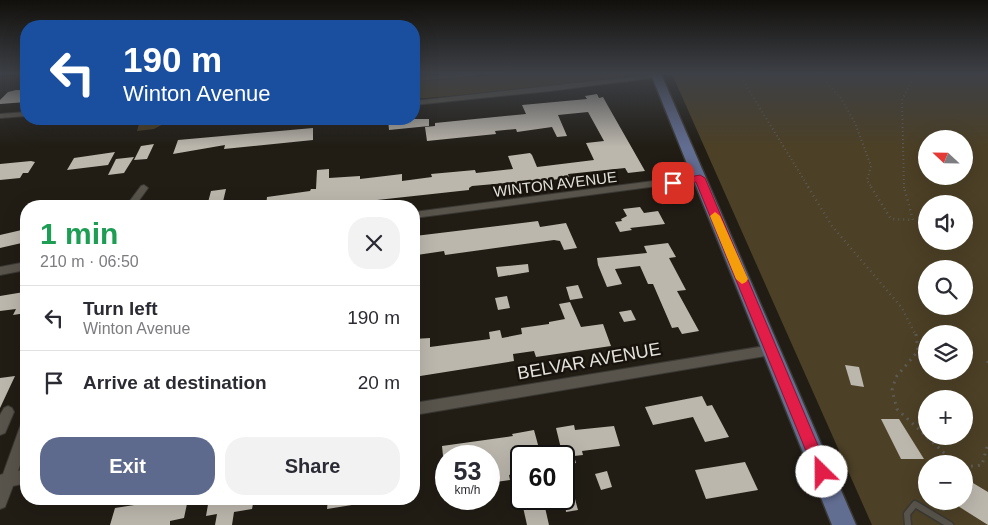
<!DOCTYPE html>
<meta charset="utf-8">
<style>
:root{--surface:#fff;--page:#f2f2f3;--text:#2b2b33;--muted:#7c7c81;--line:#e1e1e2;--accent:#5e698e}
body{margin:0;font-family:Arial,sans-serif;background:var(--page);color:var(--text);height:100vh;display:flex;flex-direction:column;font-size:19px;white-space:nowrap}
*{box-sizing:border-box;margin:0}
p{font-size:16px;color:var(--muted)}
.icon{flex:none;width:28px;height:28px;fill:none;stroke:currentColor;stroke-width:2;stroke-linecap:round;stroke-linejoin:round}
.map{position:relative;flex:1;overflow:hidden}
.drawer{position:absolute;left:20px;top:200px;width:400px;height:305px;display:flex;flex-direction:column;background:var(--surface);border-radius:20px;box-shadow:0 5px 20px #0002}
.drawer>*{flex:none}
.top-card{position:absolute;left:20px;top:20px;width:400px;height:105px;border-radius:20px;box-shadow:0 5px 20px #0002;background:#1a4fa0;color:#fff;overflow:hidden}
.needle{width:32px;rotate:292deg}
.tools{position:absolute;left:918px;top:130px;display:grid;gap:10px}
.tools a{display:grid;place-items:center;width:55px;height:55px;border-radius:50%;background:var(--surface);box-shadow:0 5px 20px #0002;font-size:25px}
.speed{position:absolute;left:435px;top:445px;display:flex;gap:10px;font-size:25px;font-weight:700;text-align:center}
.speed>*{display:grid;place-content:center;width:65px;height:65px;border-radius:50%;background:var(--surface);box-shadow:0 5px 20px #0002;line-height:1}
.speed small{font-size:12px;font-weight:400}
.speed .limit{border:2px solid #111;border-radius:8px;background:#fff;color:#111}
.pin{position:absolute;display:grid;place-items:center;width:42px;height:42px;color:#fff;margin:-21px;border-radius:10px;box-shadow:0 2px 8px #0006}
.me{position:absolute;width:55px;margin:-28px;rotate:337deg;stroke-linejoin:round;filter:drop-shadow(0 0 4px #0008)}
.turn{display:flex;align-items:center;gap:18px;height:105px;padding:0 20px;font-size:22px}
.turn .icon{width:65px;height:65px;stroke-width:2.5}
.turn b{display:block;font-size:35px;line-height:42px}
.round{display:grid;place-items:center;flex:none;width:52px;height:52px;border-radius:20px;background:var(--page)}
.summary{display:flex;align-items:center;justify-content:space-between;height:85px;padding:0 20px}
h1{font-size:30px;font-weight:800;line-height:38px;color:#1e9e55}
.button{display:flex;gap:10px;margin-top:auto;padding:10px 20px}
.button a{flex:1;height:58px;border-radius:20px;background:var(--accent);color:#fff;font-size:20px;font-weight:800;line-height:58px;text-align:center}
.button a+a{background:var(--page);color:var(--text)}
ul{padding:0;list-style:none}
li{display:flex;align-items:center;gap:15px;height:65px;padding:0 20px;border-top:1px solid var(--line)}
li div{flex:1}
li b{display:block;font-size:19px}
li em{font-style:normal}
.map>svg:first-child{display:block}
</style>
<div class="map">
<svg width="988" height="525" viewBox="0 0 988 525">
<rect width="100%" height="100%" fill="#211d15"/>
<g fill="#4c4026" fill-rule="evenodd">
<path d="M501,74H646L643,76L533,89L414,99V82Z"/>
<path d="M672,74H988V525H872ZM926,139H964V176H926ZM926,204H964V241H926ZM926,269H964V306H926ZM926,334H964V371H926ZM926,399H964V436H926ZM926,464H964V501H926Z"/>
<path d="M145,119H189L169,121L154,129L137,131L139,124Z"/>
</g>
<g fill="#bcb7ad">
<path d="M16,90H26V102L0,104V100L8,92Z"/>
<path d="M597,94L599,98L603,97L608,106L645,171L628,173L625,168L568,174L569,178L506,185V183L472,186L469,188V190L322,206H266L267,197L310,191L311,189H316L317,170L329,169V178L360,176V179L402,174V181L432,177L431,174L475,170L476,173L513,169L508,156L530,153L532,155L537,167L594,160L586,143L604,141L588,112L558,115L567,136L557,137L552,127L517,132L516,129L495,131L496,134L427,141L425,127L435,126V123L526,114L522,105L587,99L585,96Z"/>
<path d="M388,119H429V126L389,130Z"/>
<path d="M313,128V140L224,149L225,145L173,154L178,140Z"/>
<path d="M154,144L147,159L134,160L141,146Z"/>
<path d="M115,152L108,165L67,170L74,158Z"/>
<path d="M134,157L124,173L108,175L116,159Z"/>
<path d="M31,161L35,162L28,173H23L20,178L0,180V164Z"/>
<path d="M226,189L222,206H207L211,191Z"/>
<path d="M640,207L644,213L658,211L665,224L630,228L632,230L620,232L615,222L622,221L621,219L627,216L623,209Z"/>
<path d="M538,221L540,227L566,223L577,248L564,250L560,241L554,240L445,255L444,251L417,255L415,236Z"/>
<path d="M26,229V242L0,248V235Z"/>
<path d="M668,243L676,257L669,258L686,290L677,291L699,331L682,334L678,327L672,328L653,284H648L640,266L615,269L622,284L607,287L598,265L597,258L647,253L644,246Z"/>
<path d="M528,264L529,272L498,277L496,267Z"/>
<path d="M578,285L583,298L570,300L566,287Z"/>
<path d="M26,287V313L13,315L16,309L0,311V296L24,292Z"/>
<path d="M507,296L510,308L498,310L495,298Z"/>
<path d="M570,302L581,327L603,324L611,346L536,357L534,351L513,354L514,361L414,377V339L430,338V347L490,339L489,332L500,330L502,338L522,334L521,328L549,324V322L565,319L559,304Z"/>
<path d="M631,310L636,320L624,322L619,312Z"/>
<path d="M845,365L859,367L864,387L851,385Z"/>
<path d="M15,376L0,408V378Z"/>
<path d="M702,396L707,406L712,405L729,437L705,442L693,417L653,425L645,407Z"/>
<path d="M881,419H899L924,459H901Z"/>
<path d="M574,425L575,430L614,426L620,446L582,451L583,455L574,456L576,463L565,465L556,428Z"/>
<path d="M534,430L541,456H521V472L509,475L510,480L489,483V456H443L442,446L513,436L512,434Z"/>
<path d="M745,462L758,490L706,499L695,470Z"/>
<path d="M607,471L612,487L601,490L595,474Z"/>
<path d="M973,483L988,492V525L950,501H964V485L972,490Z"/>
<path d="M572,488L578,510L566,512L564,489Z"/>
<path d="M161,499H188L184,518L170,521V525H110L115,508L160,501Z"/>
<path d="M209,499H254L252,509L234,512L232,525H215L217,514L206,516Z"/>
<path d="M328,499H357L358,504L327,509Z"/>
<path d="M544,503L549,525H527L523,507Z"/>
</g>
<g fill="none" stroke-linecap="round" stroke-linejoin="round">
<g stroke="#3a3833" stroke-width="9">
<path id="lane" d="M908,525L907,514L915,504L950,525"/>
</g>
<g stroke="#3a3833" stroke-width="2">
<g id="street">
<path d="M456,74H478L475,76L414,81V77Z"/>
<path d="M656,74L659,76L658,77L550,91L414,105V101Z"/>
<path d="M26,112V116L0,118V114Z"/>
<path d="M199,119H236L232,121L183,124L179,122L183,120Z"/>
<path d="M700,175L704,178L703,180L414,218V212Z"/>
<path d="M144,185L148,188L135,206H126L141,186Z"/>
<path d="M26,262V270L0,275V267Z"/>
<path d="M771,345L775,347L777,350L775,353L771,355L414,415V403Z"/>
<path d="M8,406L12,408L14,412L5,433L0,435V415L4,408Z"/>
<path d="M26,422V446L18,471L26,469V483L13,486L5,507L0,509V475L3,474L21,424Z"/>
</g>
</g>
<g stroke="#3a3833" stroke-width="3">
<path id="primary" d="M651,74H661L856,525H832Z"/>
</g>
<g stroke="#5d5a53" stroke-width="2" stroke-dasharray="1 3" stroke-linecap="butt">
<path d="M739,74L809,188"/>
<path d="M818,74L841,98L855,123L871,166L867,180L872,188"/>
<path d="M904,188L902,100L914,77L919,74"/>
</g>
<g stroke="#5d5a53" stroke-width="2.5" stroke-dasharray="1 4" stroke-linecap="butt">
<path d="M808,187L832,226L902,308L916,336"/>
<path d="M871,187L891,219L913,220L904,187"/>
</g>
<g stroke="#5d5a53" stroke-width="3" stroke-dasharray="2 5" stroke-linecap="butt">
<path d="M916,334L918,351L896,377L892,390L897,409L956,464"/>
<path d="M988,361V364"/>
<path d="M964,467L982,465L988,443"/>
<path d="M943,511L947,501"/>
</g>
<use href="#lane" stroke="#58544b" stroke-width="6"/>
<use href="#street" fill="#58544b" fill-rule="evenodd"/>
<use href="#primary" fill="#626d92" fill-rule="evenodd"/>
</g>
<linearGradient id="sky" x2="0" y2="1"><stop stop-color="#12100c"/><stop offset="0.5" stop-color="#3d4046"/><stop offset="1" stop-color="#3d4046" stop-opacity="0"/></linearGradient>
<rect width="988" height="147" fill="url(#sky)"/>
<path fill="#e11d48" stroke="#92132f" d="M700,175L705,178L827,467L830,472L827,478L822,480L817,478L696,182L673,186L668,183L673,180Z"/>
<path fill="#f59e0b" d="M715,212L720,216L748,279L746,282L742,284L736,279L710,216Z"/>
<g text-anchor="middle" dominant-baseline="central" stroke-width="5" stroke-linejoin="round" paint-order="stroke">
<g font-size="15" fill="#e4e2dc" stroke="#18140d">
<text transform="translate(555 184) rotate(-7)">WINTON AVENUE</text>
</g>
<g font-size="18" fill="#e4e2dc" stroke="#18140d">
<text transform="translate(589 361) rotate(-10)">BELVAR AVENUE</text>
</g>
</g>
</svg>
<div class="tools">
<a><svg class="needle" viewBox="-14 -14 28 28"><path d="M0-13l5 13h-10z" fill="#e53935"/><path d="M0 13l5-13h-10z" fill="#7c7c81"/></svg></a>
<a><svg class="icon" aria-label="sound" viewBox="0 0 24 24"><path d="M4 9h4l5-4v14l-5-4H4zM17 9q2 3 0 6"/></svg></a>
<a><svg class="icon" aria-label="search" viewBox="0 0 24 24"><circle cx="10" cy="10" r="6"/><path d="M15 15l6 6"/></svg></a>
<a><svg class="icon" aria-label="layers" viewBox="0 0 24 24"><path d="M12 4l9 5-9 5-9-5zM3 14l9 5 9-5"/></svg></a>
<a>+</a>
<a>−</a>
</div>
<div class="speed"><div>53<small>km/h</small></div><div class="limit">60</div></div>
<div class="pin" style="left:673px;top:183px;background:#d93025"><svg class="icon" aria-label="arrive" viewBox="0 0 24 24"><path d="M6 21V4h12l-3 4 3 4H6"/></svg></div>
<svg class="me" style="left:822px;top:472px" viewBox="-20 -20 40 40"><circle r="19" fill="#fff"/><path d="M0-13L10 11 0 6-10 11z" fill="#e11d48"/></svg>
<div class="top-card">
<div class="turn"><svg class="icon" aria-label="left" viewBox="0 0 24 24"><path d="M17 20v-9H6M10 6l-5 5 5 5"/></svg><div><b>190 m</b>Winton Avenue</div></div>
</div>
<section class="drawer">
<div class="summary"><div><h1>1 min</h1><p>210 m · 06:50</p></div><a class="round"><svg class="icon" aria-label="close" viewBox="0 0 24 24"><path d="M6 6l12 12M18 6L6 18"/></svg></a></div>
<ul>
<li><svg class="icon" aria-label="left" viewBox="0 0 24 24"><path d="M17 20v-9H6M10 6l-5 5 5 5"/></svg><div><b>Turn left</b><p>Winton Avenue</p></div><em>190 m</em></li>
<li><svg class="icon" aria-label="arrive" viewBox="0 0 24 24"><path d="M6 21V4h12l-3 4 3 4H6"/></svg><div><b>Arrive at destination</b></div><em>20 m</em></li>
</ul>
<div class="button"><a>Exit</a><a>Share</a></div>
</section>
</div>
